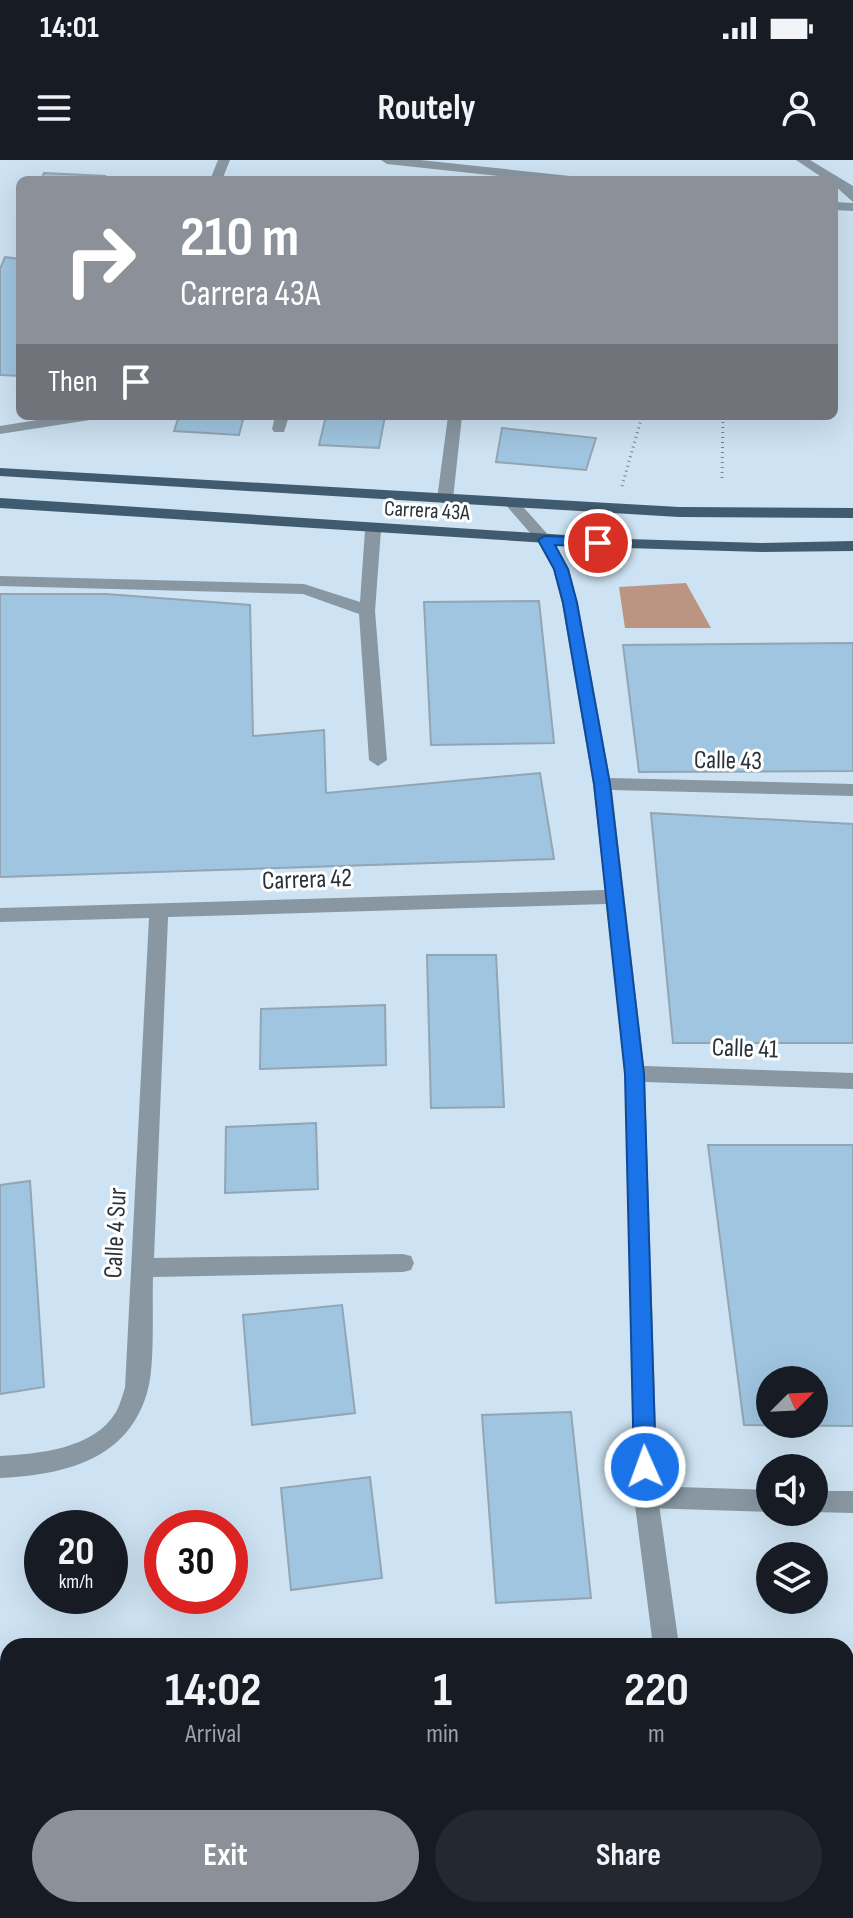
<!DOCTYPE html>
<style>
:root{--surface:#171b24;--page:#242831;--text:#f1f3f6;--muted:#9ea1a6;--accent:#8c9099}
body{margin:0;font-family:"Sofia Sans Condensed",sans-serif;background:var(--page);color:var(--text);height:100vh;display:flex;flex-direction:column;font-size:30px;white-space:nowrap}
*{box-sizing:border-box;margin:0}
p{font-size:26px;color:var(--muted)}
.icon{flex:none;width:44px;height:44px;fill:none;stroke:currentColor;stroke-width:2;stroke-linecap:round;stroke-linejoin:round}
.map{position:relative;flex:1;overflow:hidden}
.side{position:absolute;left:0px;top:1478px;width:854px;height:280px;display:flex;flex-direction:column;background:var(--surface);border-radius:24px 24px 0 0;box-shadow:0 8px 32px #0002}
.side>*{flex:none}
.banner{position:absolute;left:16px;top:16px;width:822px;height:244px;border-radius:12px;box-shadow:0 8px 32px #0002;background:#8c9099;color:#fff;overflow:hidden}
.needle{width:52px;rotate:66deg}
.tools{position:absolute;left:756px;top:1206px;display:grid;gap:16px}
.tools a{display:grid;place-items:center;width:72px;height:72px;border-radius:50%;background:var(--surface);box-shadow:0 8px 32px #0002;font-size:40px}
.speed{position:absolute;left:24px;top:1350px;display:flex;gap:16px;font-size:40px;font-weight:700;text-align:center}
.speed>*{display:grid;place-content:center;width:104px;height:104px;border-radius:50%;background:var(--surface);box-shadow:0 8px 32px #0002;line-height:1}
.speed small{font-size:20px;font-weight:400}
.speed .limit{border:12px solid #d22;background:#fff;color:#111}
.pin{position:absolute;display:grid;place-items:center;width:68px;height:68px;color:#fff;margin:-34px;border:4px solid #fff;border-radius:50%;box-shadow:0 2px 8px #0007}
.me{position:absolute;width:88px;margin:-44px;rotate:358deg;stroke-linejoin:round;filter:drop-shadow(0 0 6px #0008)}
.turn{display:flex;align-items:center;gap:28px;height:168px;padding:0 32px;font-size:36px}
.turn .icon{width:104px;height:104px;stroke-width:2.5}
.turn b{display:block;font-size:56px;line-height:68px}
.then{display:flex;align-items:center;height:76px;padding:0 32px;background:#0003;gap:16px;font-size:30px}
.eta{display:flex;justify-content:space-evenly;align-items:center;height:136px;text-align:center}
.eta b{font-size:48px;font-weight:700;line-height:56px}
.primary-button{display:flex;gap:16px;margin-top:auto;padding:16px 32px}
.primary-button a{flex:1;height:92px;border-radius:48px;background:var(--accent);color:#fff;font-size:32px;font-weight:700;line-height:92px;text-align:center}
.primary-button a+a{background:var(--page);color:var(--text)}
.status{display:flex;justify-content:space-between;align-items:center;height:56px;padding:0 40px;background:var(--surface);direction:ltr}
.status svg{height:22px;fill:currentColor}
header{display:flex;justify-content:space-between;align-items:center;height:104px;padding:0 32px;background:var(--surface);font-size:36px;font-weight:700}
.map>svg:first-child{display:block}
</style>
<div class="status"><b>14:01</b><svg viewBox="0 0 49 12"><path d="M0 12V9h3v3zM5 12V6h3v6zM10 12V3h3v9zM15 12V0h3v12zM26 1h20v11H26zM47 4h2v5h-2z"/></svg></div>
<header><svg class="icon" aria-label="menu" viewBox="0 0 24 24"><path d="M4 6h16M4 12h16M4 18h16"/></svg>Routely<svg class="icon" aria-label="person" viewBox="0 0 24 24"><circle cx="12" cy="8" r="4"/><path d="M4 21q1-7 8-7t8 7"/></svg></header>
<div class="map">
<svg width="853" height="1758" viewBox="0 0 853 1758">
<rect width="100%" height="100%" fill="#cde2f2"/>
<path fill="#bc9482" d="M686,423L711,468H625L619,427Z"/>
<g fill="#a0c5e0" stroke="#91a5b4" stroke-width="2" fill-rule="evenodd">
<path d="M44,13L105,16L104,20H41Z"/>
<path d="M5,97L20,99V216L0,215V109Z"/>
<path d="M179,256H244L239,275L174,271Z"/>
<path d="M326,256H385L379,288L319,285Z"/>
<path d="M502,268L596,278L586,310L496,302Z"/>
<path d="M0,434H106L250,445L253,576L324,570L326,633L540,613L554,699L0,717Z"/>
<path d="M539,441L554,583L431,585L424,442Z"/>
<path d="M853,483V611L639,612L623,485Z"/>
<path d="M651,653L853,664V883H673Z"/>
<path d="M427,795H496L504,947L431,948Z"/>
<path d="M385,845L386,905L260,909L261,849Z"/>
<path d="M316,963L318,1029L225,1033L226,967Z"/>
<path d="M708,985H853V1266L744,1265ZM770,1220H814V1264H770Z"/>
<path d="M30,1021L44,1227L0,1234V1025Z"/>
<path d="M342,1145L355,1253L252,1265L243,1155Z"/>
<path d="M571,1252L591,1438L496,1443L482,1255Z"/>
<path d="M370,1317L382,1418L291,1430L281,1328Z"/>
<path d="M846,1688H853V1758H787L786,1750H846Z"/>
<path d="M531,1750H611L612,1758H531Z"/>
</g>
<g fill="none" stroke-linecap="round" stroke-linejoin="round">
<g stroke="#74838d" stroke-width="3" stroke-dasharray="1 4" stroke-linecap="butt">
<path d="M722,318L723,256"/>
<path d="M622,326L642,256"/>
</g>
<g fill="#8897a2" fill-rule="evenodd">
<path d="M796,0H810L853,26V42L834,25V20H826Z"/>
<path d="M275,256H289L284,272H274L272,269Z"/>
<path d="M373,365L381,370L375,451L387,600L378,606L369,600L359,454L303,434L0,426V416L304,424L360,442L365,370Z"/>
<path d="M646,1326L770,1330L771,1352L646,1348L637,1345L634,1337L637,1329Z"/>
<path d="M814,1331H853V1353L811,1352H814Z"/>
</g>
<g fill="#8897a2" fill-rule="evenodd">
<path d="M381,0H420L570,16L576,20H536L387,4Z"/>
<path d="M834,42L853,43V51L834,50Z"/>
<path d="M448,256H462L453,339L445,344L437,339Z"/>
<path d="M512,338L517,340L550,377L569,409L578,443L610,618L853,624V636L612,630L644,906L853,913V929L645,922L658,1337L679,1486H653L634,1337L625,914L606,744L168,757L154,1098L403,1094L411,1096L414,1103L411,1110L403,1112L153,1117C152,1147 155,1203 148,1229C130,1300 64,1315 0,1318V1296C38,1294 94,1289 116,1252C120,1245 122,1236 125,1228L149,758L0,762V748L605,730L593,624L562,443L553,409L538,382L504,343Z"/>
<path d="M101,1750H127L130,1758H98Z"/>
<path d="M703,1750H731L732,1758H704Z"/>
</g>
<g fill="#8897a2" fill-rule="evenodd">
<path d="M218,0H230L222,20H210Z"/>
<path d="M62,256H97L90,260L0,274V266Z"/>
</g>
<g fill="#405b6f" fill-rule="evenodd">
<path d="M0,308L679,347L853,348V358L679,357L0,316Z"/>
<path d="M0,338L626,379L762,383L853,381V391L762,392L626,388L0,348Z"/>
</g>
</g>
<path fill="#1a73e8" stroke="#114b97" stroke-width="2" d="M545,376L598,378L605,383L598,387L555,385L568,409L577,443L610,624L644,914L656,1307L653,1314L645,1317L638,1314L634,1307L625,914L594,624L563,443L554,409L538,380Z"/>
<g text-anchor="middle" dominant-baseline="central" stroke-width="6" stroke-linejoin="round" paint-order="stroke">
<g font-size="22" fill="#2a3339" stroke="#fff">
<text transform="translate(427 351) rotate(3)">Carrera 43A</text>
</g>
<g font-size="26" fill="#2a3339" stroke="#fff">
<text transform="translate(728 601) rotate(1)">Calle 43</text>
<text transform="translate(307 720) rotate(-2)">Carrera 42</text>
<text transform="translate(745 889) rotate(2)">Calle 41</text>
<text transform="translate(116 1073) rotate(-87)">Calle 4 Sur</text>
</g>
</g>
</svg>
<div class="tools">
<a><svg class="needle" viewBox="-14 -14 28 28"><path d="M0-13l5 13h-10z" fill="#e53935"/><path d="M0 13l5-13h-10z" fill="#9ea1a6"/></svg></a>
<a><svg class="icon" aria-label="sound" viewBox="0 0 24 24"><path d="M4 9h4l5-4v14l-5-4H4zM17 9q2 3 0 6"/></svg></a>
<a><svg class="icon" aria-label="layers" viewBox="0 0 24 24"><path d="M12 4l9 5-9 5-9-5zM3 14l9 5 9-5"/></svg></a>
</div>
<div class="speed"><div>20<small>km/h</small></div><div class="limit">30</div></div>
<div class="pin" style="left:598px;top:383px;background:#d93025"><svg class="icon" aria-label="arrive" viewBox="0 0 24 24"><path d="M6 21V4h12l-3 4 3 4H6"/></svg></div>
<svg class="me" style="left:645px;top:1307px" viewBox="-20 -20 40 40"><circle r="17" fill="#1a73e8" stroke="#fff" stroke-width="3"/><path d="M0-11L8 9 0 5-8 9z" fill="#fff"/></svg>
<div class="banner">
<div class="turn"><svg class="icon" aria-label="right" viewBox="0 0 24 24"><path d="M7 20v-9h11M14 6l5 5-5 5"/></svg><div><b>210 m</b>Carrera 43A</div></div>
<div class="then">Then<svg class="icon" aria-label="arrive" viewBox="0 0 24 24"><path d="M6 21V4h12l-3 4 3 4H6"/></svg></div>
</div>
<section class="side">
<div class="eta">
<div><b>14:02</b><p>Arrival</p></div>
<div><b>1</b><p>min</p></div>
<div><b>220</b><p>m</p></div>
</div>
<div class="primary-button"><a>Exit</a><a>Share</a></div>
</section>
</div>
